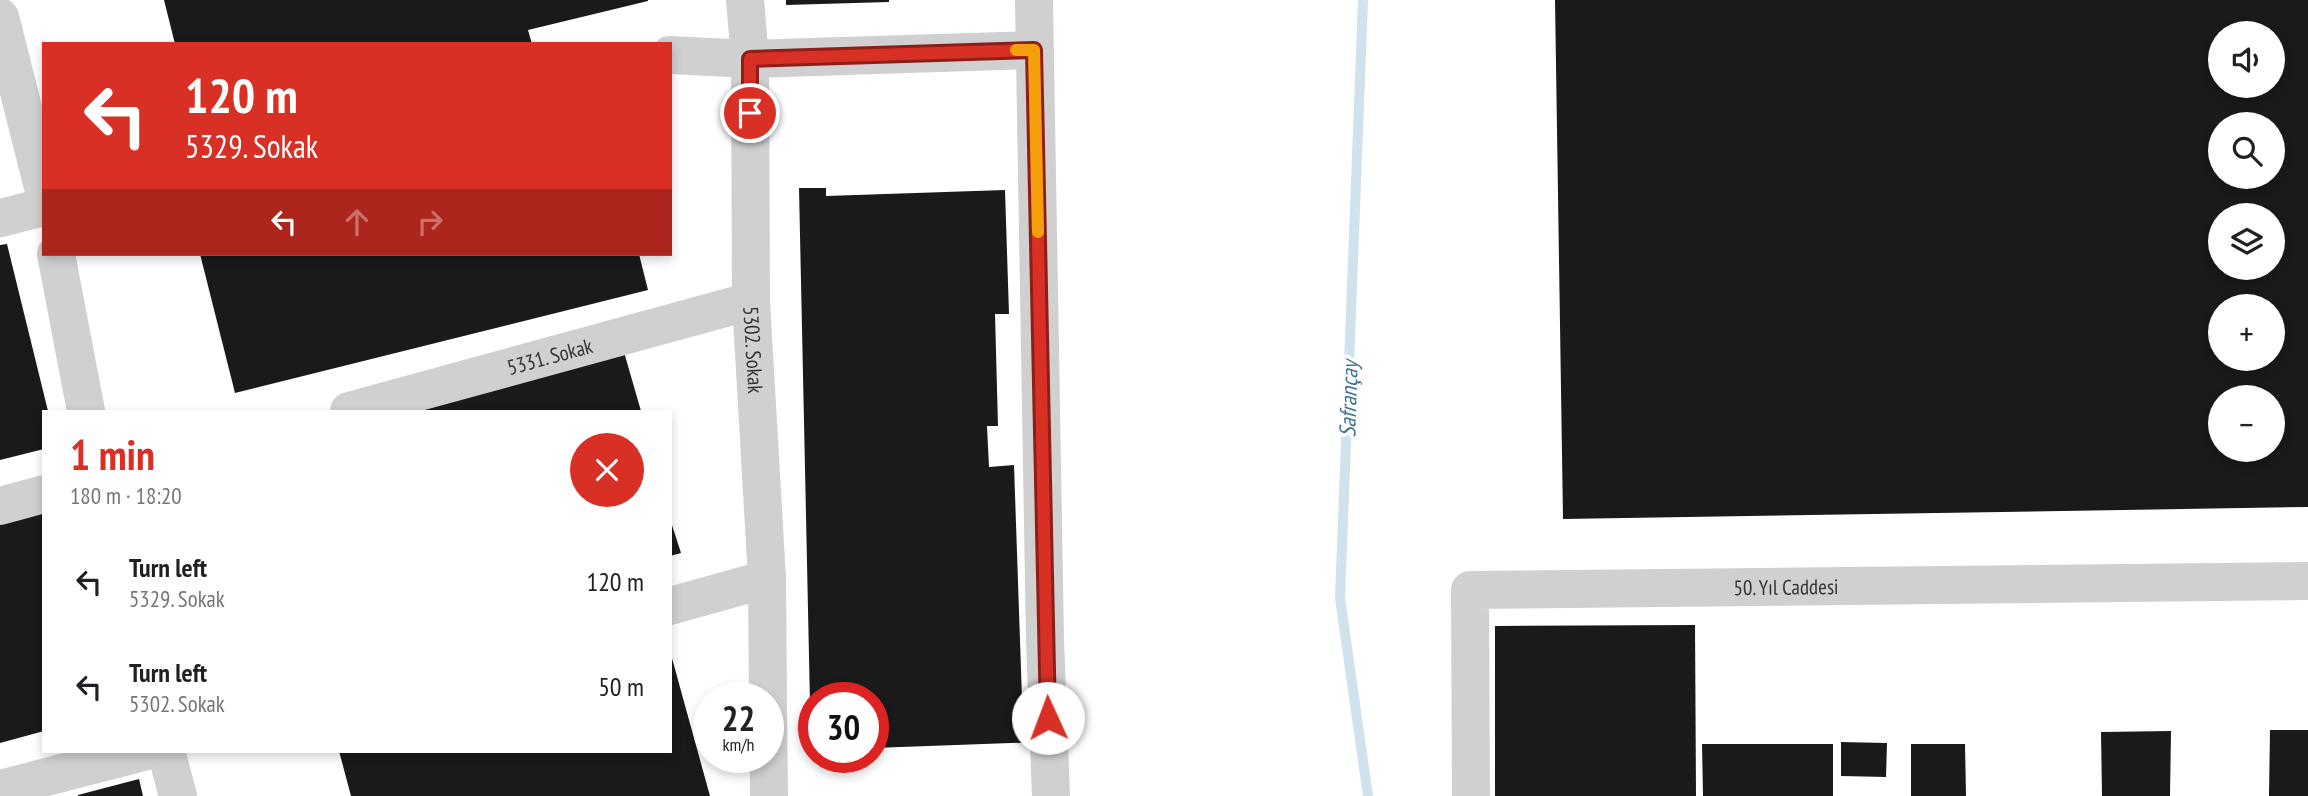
<!DOCTYPE html>
<meta charset="utf-8">
<style>
:root{--surface:#fff;--page:#f2f2f2;--text:#202124;--muted:#757577;--accent:#d93025}
body{margin:0;font-family:"PT Sans Narrow",sans-serif;background:var(--page);color:var(--text);height:100vh;display:flex;flex-direction:column;font-size:26px;white-space:nowrap}
*{box-sizing:border-box;margin:0}
p{font-size:23px;color:var(--muted)}
.icon{flex:none;width:38px;height:38px;fill:none;stroke:currentColor;stroke-width:2;stroke-linecap:round;stroke-linejoin:round}
.map{position:relative;flex:1;overflow:hidden}
.drawer{position:absolute;left:42px;top:410px;width:630px;height:343px;display:flex;flex-direction:column;background:var(--surface);border-radius:0px;box-shadow:0 4px 10px #0003}
.drawer>*{flex:none}
.top-card{position:absolute;left:42px;top:42px;width:630px;height:214px;border-radius:0px;box-shadow:0 4px 10px #0003;background:#d93025;color:#fff;overflow:hidden}
.tools{position:absolute;left:2208px;top:21px;display:grid;gap:14px}
.tools a{display:grid;place-items:center;width:77px;height:77px;border-radius:50%;background:var(--surface);box-shadow:0 4px 10px #0003;font-size:35px}
.speed{position:absolute;left:693px;top:682px;display:flex;gap:14px;font-size:35px;font-weight:700;text-align:center}
.speed>*{display:grid;place-content:center;width:91px;height:91px;border-radius:50%;background:var(--surface);box-shadow:0 4px 10px #0003;line-height:1}
.speed small{font-size:18px;font-weight:400}
.speed .limit{border:10px solid #d22;background:#fff;color:#111}
.pin{position:absolute;display:grid;place-items:center;width:60px;height:60px;color:#fff;margin:-30px;border:4px solid #fff;border-radius:50%;box-shadow:0 2px 7px #0007}
.me{position:absolute;width:77px;margin:-38px;rotate:358deg;stroke-linejoin:round;filter:drop-shadow(0 0 5px #0008)}
.turn{display:flex;align-items:center;gap:24px;height:147px;padding:0 28px;font-size:32px}
.turn .icon{width:91px;height:91px;stroke-width:2.5}
.turn b{display:block;font-size:49px;line-height:60px}
.lanes{display:flex;align-items:center;height:66px;padding:0 28px;background:#0003;justify-content:center;gap:35px;direction:ltr}
.lanes .off{opacity:.35}
.round{display:grid;place-items:center;flex:none;width:74px;height:74px;border-radius:37px;background:var(--page)}
.summary{display:flex;align-items:center;justify-content:space-between;height:119px;padding:0 28px}
h1{font-size:42px;font-weight:700;line-height:52px;color:var(--accent)}
ul{padding:0;list-style:none}
li{display:flex;align-items:center;gap:21px;height:105px;padding:0 28px}
li div{flex:1}
li b{display:block;font-size:26px}
li em{font-style:normal}
.map>svg:first-child{display:block}
</style>
<div class="map">
<svg width="2308" height="796" viewBox="0 0 2308 796">
<rect width="100%" height="100%" fill="#fff"/>
<g fill="none" stroke-linecap="round" stroke-linejoin="round">
<path stroke="#cfe2ee" stroke-width="10" d="M1363,0L1340,598L1368,796"/>
</g>
<g fill="#1a1a1a" fill-rule="evenodd">
<path d="M164,0H648V1L528,30L532,44H175Z"/>
<path d="M786,0H889V2L786,5Z"/>
<path d="M1555,0H2308V507L1563,519ZM2221,33H2273V86H2221ZM2221,124H2273V177H2221ZM2221,215H2273V268H2221ZM2221,306H2273V359H2221ZM2221,397H2273V450H2221Z"/>
<path d="M799,188H826V196L1005,190L1009,314H995L998,426H987L989,467L1014,465L1022,699L1040,698L1041,742L873,748V698H814V750H811Z"/>
<path d="M7,244L48,411H44V449L0,460V245Z"/>
<path d="M200,254H639L648,290L235,393Z"/>
<path d="M624,352L641,411H416Z"/>
<path d="M44,512V731L0,743V524Z"/>
<path d="M670,519L681,553L670,556Z"/>
<path d="M1695,625L1696,796H1495V626Z"/>
<path d="M670,651L710,796H351L339,751H670Z"/>
<path d="M2270,730H2308V796H2269Z"/>
<path d="M2171,731L2170,796H2102L2101,732Z"/>
<path d="M1841,742L1887,743L1886,777L1841,776Z"/>
<path d="M1702,744H1833V796H1703Z"/>
<path d="M1911,744H1965L1966,796H1911Z"/>
<path d="M139,779L143,796H78V795Z"/>
</g>
<g fill="none" stroke-linecap="round" stroke-linejoin="round">
<g stroke="#d0d0d0" stroke-width="38">
<path id="s1" d="M745,0L750,59L751,301L767,579L768,698"/>
<path d="M1034,0L1045,640L1051,796"/>
<path d="M0,17L44,191"/>
<path d="M670,55L750,59L1034,50"/>
<path d="M0,218L44,207"/>
<path d="M56,254L86,411"/>
<path id="s2" d="M349,411L751,301"/>
<path d="M0,506L44,494"/>
<path d="M670,606L767,579"/>
<path d="M768,705L769,796"/>
<path d="M166,751L178,796"/>
<path d="M0,789L147,751"/>
<path id="s3" d="M1471,796L1470,590L2308,581"/>
</g>
</g>
<g fill="none" stroke-linecap="round" stroke-linejoin="round">
<g stroke="#8d1f18" stroke-width="18">
<path id="route" d="M750,113V59L1034,50L1048,718"/>
</g>
<use href="#route" stroke="#d93025" stroke-width="12"/>
<path stroke="#f59e0b" stroke-width="12" d="M1016,50H1034L1038,232"/>
</g>
<g text-anchor="middle" dominant-baseline="central" stroke-width="7" stroke-linejoin="round" paint-order="stroke">
<g font-size="21" fill="#333" stroke="#fff">
<text stroke="none"><textPath href="#s1" startOffset="350">5302. Sokak</textPath></text>
<text stroke="none"><textPath href="#s2" startOffset="208">5331. Sokak</textPath></text>
<text stroke="none"><textPath href="#s3" startOffset="522">50. Yıl Caddesi</textPath></text>
</g>
<g font-size="23" font-style="italic" fill="#3f7597" stroke="#fff">
<text transform="translate(1348 399) rotate(-88)">Safrançay</text>
</g>
</g>
</svg>
<div class="tools">
<a><svg class="icon" aria-label="sound" viewBox="0 0 24 24"><path d="M4 9h4l5-4v14l-5-4H4zM17 9q2 3 0 6"/></svg></a>
<a><svg class="icon" aria-label="search" viewBox="0 0 24 24"><circle cx="10" cy="10" r="6"/><path d="M15 15l6 6"/></svg></a>
<a><svg class="icon" aria-label="layers" viewBox="0 0 24 24"><path d="M12 4l9 5-9 5-9-5zM3 14l9 5 9-5"/></svg></a>
<a>+</a>
<a>−</a>
</div>
<div class="speed"><div>22<small>km/h</small></div><div class="limit">30</div></div>
<div class="pin" style="left:750px;top:113px;background:#d93025"><svg class="icon" aria-label="arrive" viewBox="0 0 24 24"><path d="M6 21V4h12l-3 4 3 4H6"/></svg></div>
<svg class="me" style="left:1048px;top:718px" viewBox="-20 -20 40 40"><circle r="19" fill="#fff"/><path d="M0-13L10 11 0 6-10 11z" fill="#d93025"/></svg>
<div class="top-card">
<div class="turn"><svg class="icon" aria-label="left" viewBox="0 0 24 24"><path d="M17 20v-9H6M10 6l-5 5 5 5"/></svg><div><b>120 m</b>5329. Sokak</div></div>
<div class="lanes"><svg class="icon" aria-label="left" viewBox="0 0 24 24"><path d="M17 20v-9H6M10 6l-5 5 5 5"/></svg><svg class="icon off" aria-label="ahead" viewBox="0 0 24 24"><path d="M12 20V5M6 11l6-6 6 6"/></svg><svg class="icon off" aria-label="right" viewBox="0 0 24 24"><path d="M7 20v-9h11M14 6l5 5-5 5"/></svg></div>
</div>
<section class="drawer">
<div class="summary"><div><h1>1 min</h1><p>180 m · 18:20</p></div><a class="round" style="background:#d93025;color:#fff"><svg class="icon" aria-label="close" viewBox="0 0 24 24"><path d="M6 6l12 12M18 6L6 18"/></svg></a></div>
<ul>
<li><svg class="icon" aria-label="left" viewBox="0 0 24 24"><path d="M17 20v-9H6M10 6l-5 5 5 5"/></svg><div><b>Turn left</b><p>5329. Sokak</p></div><em>120 m</em></li>
<li><svg class="icon" aria-label="left" viewBox="0 0 24 24"><path d="M17 20v-9H6M10 6l-5 5 5 5"/></svg><div><b>Turn left</b><p>5302. Sokak</p></div><em>50 m</em></li>
</ul>
</section>
</div>
